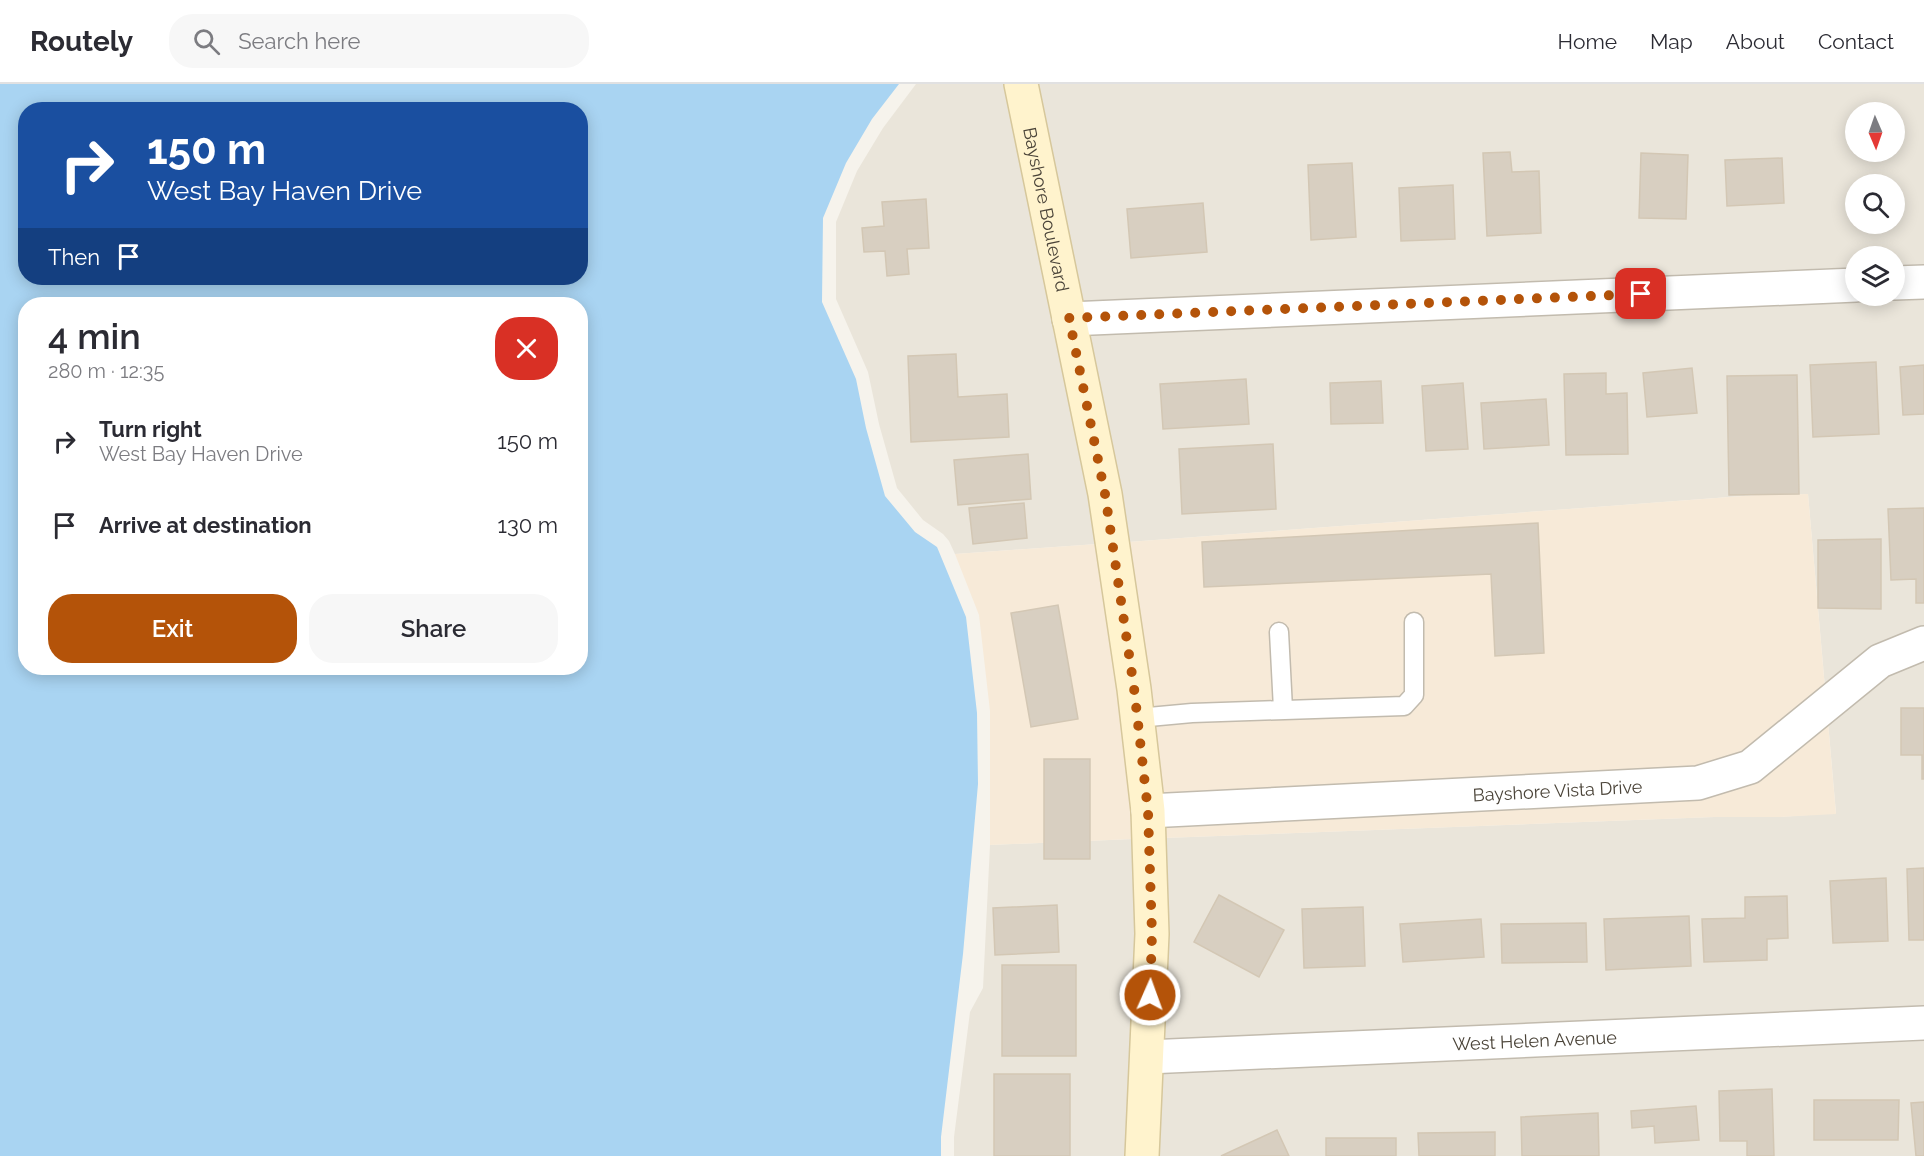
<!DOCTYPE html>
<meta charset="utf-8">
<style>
:root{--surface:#fff;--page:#f7f7f7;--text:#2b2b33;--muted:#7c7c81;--line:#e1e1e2;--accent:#b45309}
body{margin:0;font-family:Raleway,sans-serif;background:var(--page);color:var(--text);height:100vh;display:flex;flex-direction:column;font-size:22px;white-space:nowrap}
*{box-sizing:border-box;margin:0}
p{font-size:20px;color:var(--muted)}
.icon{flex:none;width:33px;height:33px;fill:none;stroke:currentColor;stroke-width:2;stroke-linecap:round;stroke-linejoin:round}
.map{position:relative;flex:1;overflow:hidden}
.side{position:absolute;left:18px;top:213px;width:570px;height:378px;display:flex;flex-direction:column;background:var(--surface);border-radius:24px;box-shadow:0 3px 15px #0003}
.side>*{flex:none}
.hud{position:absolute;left:18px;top:18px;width:570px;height:183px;border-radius:24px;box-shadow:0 3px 15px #0003;background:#1a4fa0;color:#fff;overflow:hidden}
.needle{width:39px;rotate:178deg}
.buttons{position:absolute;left:1845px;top:18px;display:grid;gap:12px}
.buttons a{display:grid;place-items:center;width:60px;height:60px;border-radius:50%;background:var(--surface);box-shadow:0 3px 15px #0003;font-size:30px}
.pin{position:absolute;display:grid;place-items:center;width:51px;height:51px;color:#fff;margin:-26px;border-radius:12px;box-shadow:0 3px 9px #0006}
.me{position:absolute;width:66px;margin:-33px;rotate:2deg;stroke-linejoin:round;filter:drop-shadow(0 0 4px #0008)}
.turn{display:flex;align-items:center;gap:21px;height:126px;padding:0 30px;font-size:27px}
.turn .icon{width:78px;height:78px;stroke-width:2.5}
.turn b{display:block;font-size:42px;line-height:51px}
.then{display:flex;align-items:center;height:57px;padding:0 30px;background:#0003;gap:12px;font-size:22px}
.round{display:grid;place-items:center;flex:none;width:63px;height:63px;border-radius:24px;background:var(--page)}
.summary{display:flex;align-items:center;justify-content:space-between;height:102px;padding:0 30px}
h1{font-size:36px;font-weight:600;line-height:45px}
.action{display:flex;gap:12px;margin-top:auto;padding:12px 30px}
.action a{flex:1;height:69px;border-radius:24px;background:var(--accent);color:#fff;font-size:24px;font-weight:600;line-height:69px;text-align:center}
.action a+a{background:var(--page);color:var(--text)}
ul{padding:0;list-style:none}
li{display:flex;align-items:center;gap:18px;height:84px;padding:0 30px}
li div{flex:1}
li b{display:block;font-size:22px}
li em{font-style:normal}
header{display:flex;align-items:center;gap:36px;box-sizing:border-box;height:84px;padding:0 30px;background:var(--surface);border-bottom:2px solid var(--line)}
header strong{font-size:28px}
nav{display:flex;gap:33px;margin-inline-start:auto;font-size:21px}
.search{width:420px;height:54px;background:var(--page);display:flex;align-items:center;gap:15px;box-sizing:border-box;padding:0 21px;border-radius:24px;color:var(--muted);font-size:22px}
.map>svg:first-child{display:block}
</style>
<header>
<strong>Routely</strong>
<div class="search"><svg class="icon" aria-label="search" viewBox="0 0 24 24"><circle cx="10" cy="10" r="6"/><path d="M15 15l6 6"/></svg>Search here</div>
<nav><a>Home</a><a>Map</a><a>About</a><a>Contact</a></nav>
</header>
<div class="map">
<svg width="1924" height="1072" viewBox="0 0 1924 1072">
<rect width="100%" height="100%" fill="#f6f3ec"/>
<g fill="#eae5da" fill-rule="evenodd">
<path d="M916,0H1005L1053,237L1054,252H1057L1089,413L1097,460L955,470L949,457L943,450L923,436L897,404L879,340L868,288L836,215V138L857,87L883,44Z"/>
<path d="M1037,0H1924V180L1895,181L1894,172H1856L1855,183L1081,217ZM1856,28H1894V68H1856ZM1856,100H1894V140H1856Z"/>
<path d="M1924,215V922L1164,955V754L1714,733H1780L1836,729L1808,410L1756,411L1128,458L1088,251Z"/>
<path d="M1133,755L1136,850L1127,1072H954V1053L970,928L983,904L990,761Z"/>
<path d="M1924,957V1072H1158L1162,990Z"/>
</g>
<g fill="#f7ead8">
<path d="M1808,410L1836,730L1780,733H1714L1164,754V744L1297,737L1296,702L1162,709L1128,458L1756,411Z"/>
<path d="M1097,460L1119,607L1132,728L1133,755L990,761V627L979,531L955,470Z"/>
</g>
<path fill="#a9d4f2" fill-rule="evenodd" d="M0,0H899L872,35L846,79L823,134L822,218L856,295L866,344L885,412L915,448L937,463L966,533L977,629L978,700L963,870L941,1053V1072H0ZM26,26H580V194H26ZM26,220H580V584H26Z"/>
<g fill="#d8cfc1" stroke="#d3c7b4" stroke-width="1.5">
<path d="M1510,68L1512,88L1539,87L1541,149L1487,152L1483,69Z"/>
<path d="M1641,69L1688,71L1686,135L1639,134Z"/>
<path d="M1782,74L1784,119L1727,122L1725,76Z"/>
<path d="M1352,79L1356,153L1311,156L1308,81Z"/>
<path d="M1453,101L1455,155L1401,157L1399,104Z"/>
<path d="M926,115L929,164L907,165L909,190L887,192L885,167L864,168L862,144L884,142L882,118Z"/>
<path d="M1203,119L1207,168L1131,174L1127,125Z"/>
<path d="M956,270L958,313L1007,310L1009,353L911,358L908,272Z"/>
<path d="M1876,278L1879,350L1813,353L1810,281Z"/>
<path d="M1924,281V330L1903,331L1900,283Z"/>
<path d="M1692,284L1697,329L1647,333L1643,289Z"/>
<path d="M1606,289V310L1627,309L1628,370L1566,371L1564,290Z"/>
<path d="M1797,291L1799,410L1729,411L1727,292Z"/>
<path d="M1246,295L1249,340L1163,345L1160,300Z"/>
<path d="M1381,297L1383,339L1331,340L1330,299Z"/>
<path d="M1463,299L1468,365L1426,367L1422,302Z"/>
<path d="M1546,315L1549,361L1484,365L1481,319Z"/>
<path d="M1273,360L1276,425L1182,430L1179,365Z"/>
<path d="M1028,370L1031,415L958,421L954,376Z"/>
<path d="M1024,419L1027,454L973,460L969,424Z"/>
<path d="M1924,424V519H1916V495L1891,496L1888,425Z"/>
<path d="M1538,439L1544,569L1495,572L1491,490L1204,503L1202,458Z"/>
<path d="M1881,455V525L1818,524V456Z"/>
<path d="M1058,521L1078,635L1031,643L1011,529Z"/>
<path d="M1901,624H1924V695H1922V671H1901Z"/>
<rect x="1044" y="675" width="46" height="100"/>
<path d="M1924,784V856H1909L1907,785Z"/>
<path d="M1886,794L1888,857L1833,859L1830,797Z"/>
<path d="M1219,811L1284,846L1259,893L1194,858Z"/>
<path d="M1787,812L1788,854L1767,855V876L1704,878L1702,835L1745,834V813Z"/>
<path d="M1057,821L1059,868L995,871L993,824Z"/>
<path d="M1363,823L1365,882L1304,884L1302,825Z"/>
<path d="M1689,832L1691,882L1606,886L1604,835Z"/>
<path d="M1481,835L1484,873L1403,878L1400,840Z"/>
<path d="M1586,839L1587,878L1502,879L1501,840Z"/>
<rect x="1002" y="881" width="74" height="91"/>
<rect x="994" y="990" width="76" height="82"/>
<path d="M1772,1005L1774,1072H1747V1057H1720L1719,1007Z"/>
<path d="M1814,1016H1899L1898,1056H1814Z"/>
<path d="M1924,1018V1072H1916L1911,1019Z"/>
<path d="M1696,1022L1699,1056L1655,1059L1654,1042L1632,1044L1631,1027Z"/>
<path d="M1598,1029L1599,1072H1522L1521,1033Z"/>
<path d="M1277,1046L1289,1072H1221Z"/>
<path d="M1495,1048V1072H1419L1418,1049Z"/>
<rect x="1326" y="1054" width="70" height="18"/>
</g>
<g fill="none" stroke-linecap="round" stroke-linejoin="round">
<g stroke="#c2bbae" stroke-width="21">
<g id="lane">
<path d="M1279,548L1283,625"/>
<path d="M1138,634L1192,629L1404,622L1414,611V538"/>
</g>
</g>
<g stroke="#c2bbae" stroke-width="36">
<g id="street">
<path d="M1894,199L1924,198"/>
<path d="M1069,235L1856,201"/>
<path id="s1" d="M1148,727L1698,699L1750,683L1880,577L1924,559"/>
<path id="s2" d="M1147,973L1924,939"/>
</g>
</g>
<g stroke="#d6c79b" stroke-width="36">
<g id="secondary">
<path id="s3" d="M1021,0L1105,410L1134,605L1148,727L1152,850L1142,1072"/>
</g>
</g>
<use href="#lane" stroke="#fff" stroke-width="18"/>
<use href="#street" stroke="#fff" stroke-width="33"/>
<use href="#secondary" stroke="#fff3cd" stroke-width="33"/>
</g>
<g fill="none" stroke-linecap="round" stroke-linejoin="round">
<path stroke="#b45309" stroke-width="10" stroke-dasharray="0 18" d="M1150,911L1152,850L1148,727L1134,604L1105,410L1069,234L1641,210"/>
</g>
<g text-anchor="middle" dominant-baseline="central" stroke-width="4.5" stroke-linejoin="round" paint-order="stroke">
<g font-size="18" fill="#4b4439" stroke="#fff">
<text stroke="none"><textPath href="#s3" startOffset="128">Bayshore Boulevard</textPath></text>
<text stroke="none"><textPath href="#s1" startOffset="410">Bayshore Vista Drive</textPath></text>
<text stroke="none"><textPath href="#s2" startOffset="388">West Helen Avenue</textPath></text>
</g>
</g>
</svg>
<div class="buttons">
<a><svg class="needle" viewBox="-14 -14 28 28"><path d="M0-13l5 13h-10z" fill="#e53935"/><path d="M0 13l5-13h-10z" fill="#7c7c81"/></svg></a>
<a><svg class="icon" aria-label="search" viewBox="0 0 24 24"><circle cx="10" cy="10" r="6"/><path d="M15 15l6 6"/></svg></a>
<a><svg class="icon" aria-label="layers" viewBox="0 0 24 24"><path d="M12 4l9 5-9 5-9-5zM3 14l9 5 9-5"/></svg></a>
</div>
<div class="pin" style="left:1641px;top:210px;background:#d93025"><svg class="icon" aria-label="arrive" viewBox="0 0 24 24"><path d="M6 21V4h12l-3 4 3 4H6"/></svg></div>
<svg class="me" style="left:1150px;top:911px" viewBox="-20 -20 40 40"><circle r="17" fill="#b45309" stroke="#fff" stroke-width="3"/><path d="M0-11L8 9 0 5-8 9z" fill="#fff"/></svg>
<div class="hud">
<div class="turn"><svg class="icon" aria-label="right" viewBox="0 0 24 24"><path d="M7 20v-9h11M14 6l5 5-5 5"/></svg><div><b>150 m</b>West Bay Haven Drive</div></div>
<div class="then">Then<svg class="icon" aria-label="arrive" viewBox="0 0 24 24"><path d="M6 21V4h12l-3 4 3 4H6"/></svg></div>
</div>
<section class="side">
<div class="summary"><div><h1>4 min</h1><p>280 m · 12:35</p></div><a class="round" style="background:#d93025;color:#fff"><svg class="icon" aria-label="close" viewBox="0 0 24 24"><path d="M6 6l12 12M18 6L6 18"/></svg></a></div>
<ul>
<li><svg class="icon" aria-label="right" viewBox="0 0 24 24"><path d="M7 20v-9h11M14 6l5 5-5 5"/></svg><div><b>Turn right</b><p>West Bay Haven Drive</p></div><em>150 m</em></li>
<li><svg class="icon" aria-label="arrive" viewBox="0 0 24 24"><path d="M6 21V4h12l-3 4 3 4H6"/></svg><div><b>Arrive at destination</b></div><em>130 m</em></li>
</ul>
<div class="action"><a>Exit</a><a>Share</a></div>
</section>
</div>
